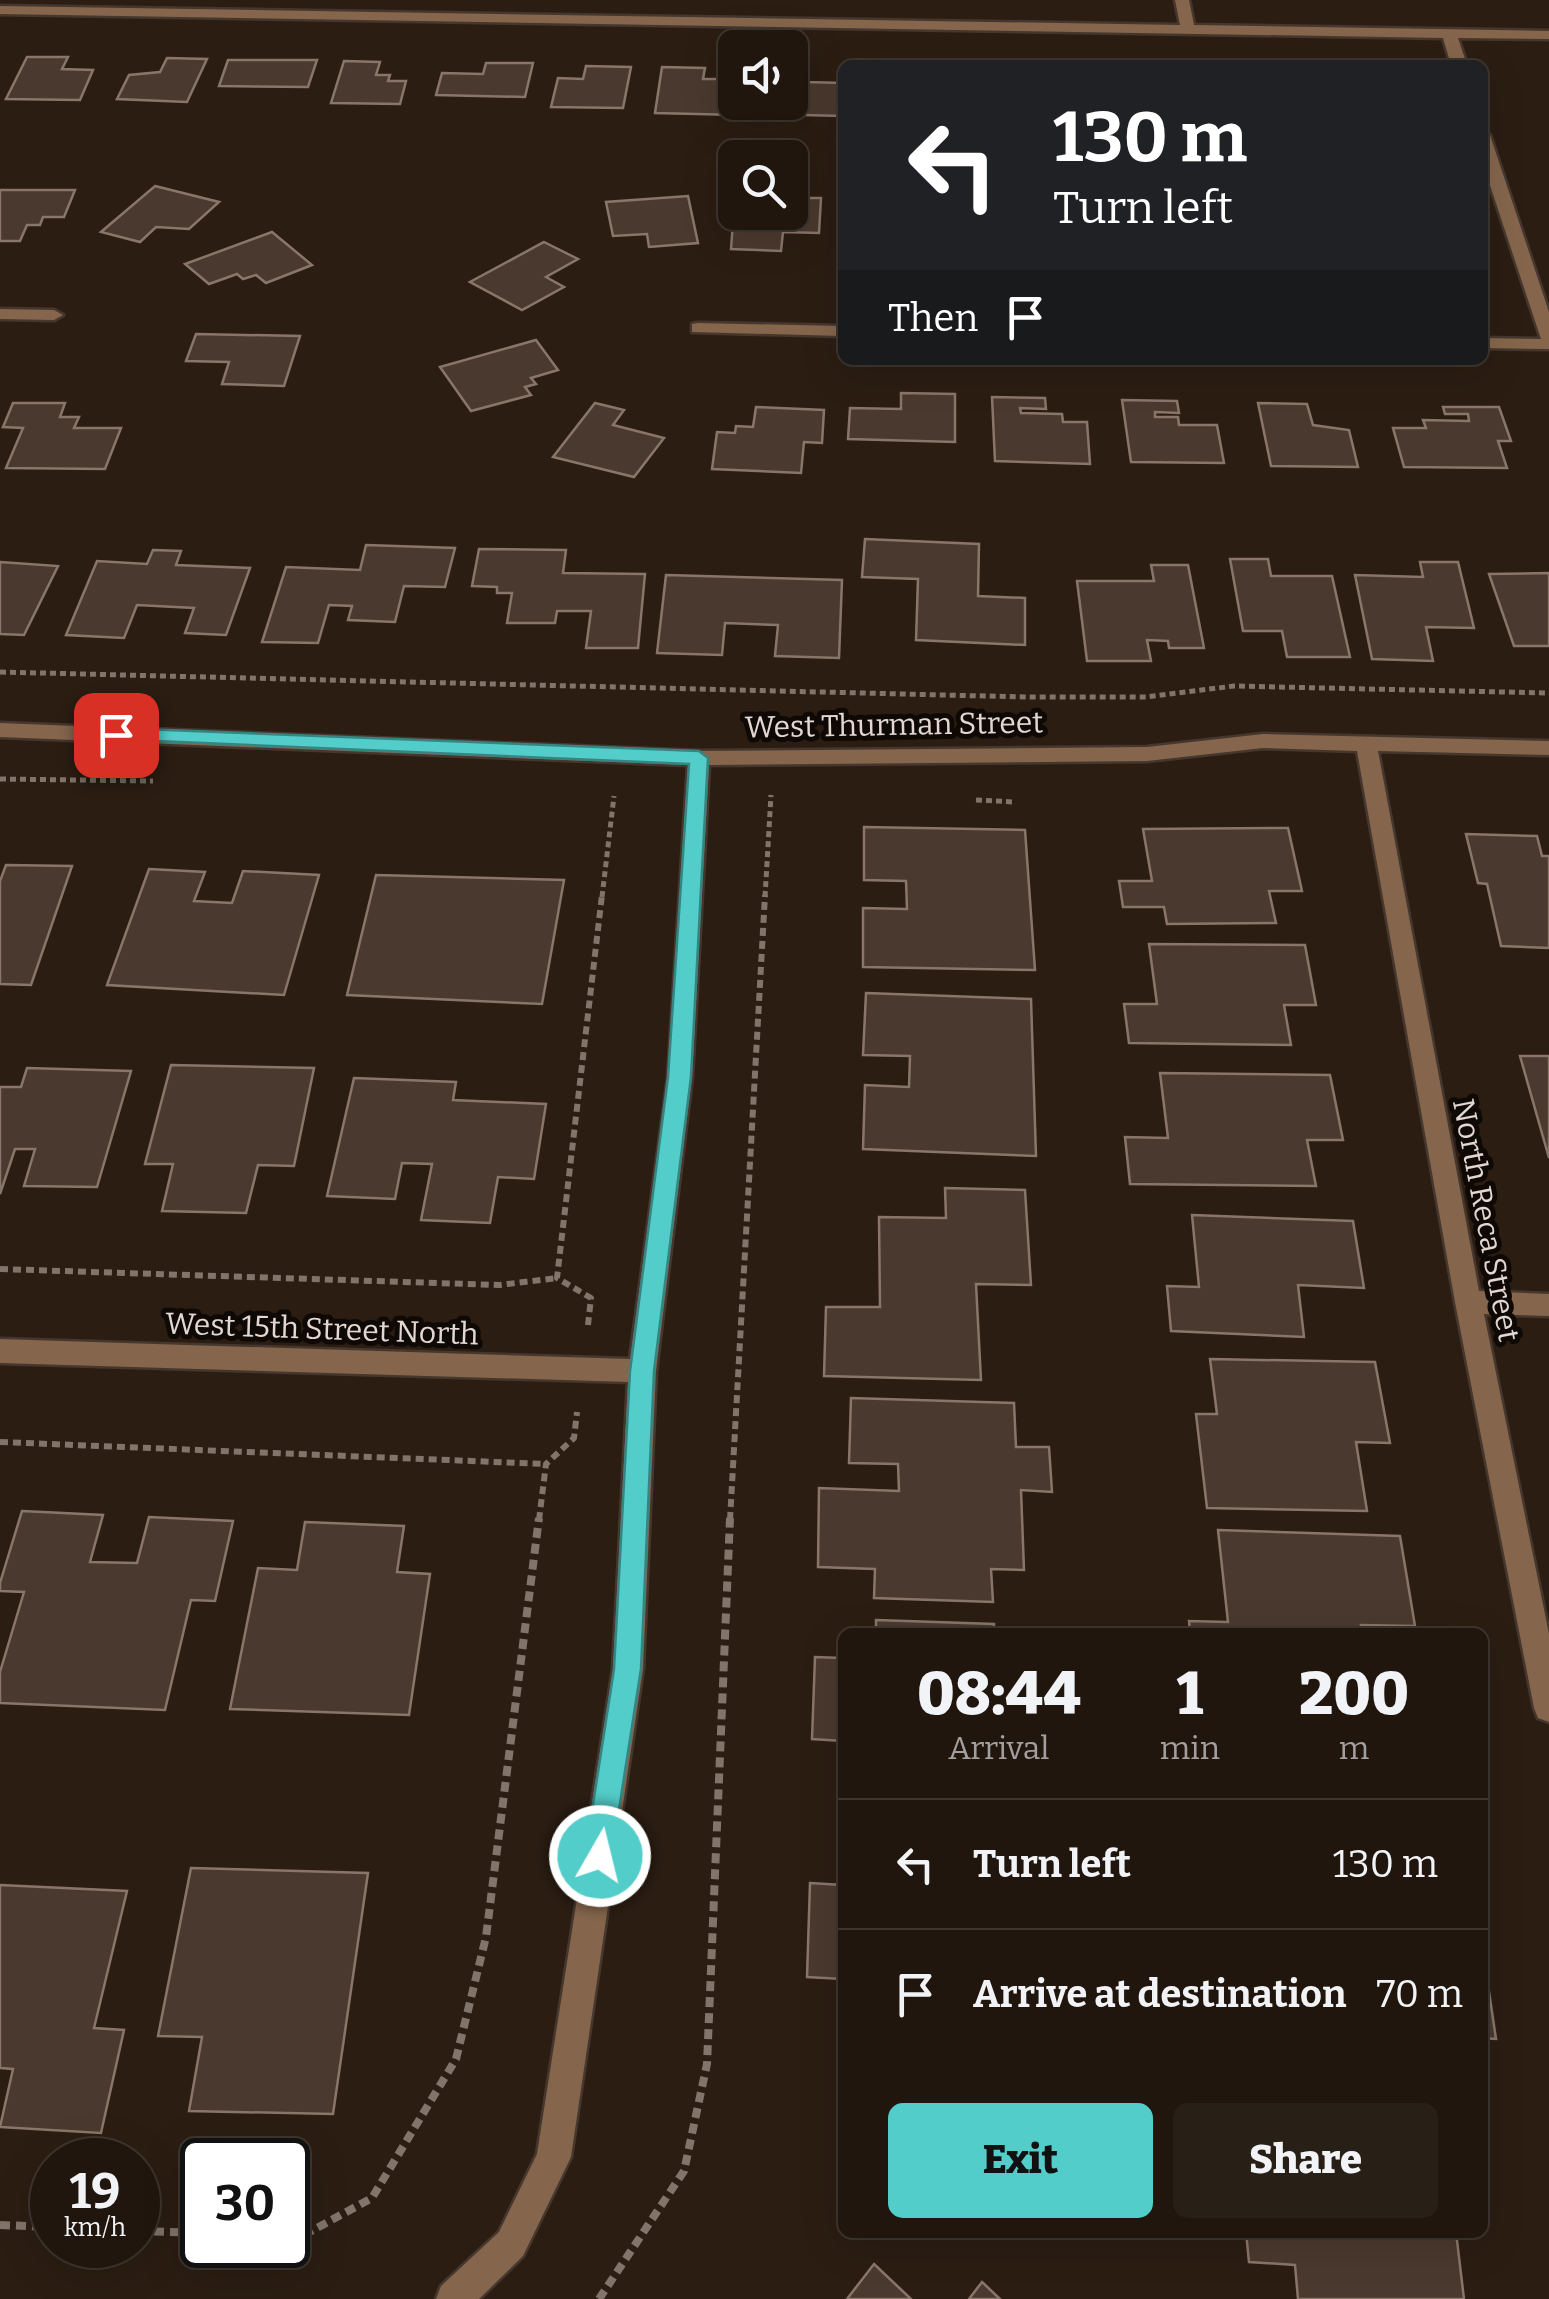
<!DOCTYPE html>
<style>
:root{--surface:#20160e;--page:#281f17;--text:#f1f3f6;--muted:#a29f9e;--line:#3d352e;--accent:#53cdc9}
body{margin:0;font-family:Bitter,serif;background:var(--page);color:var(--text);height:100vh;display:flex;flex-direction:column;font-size:38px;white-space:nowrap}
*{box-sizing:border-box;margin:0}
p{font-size:32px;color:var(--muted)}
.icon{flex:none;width:55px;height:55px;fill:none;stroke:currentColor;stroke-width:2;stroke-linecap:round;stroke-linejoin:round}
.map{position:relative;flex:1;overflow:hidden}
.side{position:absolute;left:838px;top:1628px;width:650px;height:610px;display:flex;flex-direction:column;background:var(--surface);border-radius:15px;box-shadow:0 10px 40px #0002,0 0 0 2px var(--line)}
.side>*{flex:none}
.banner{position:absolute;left:838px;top:60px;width:650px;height:305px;border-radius:15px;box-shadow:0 10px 40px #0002,0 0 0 2px var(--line);background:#202124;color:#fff;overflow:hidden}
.buttons{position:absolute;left:718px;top:30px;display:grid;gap:20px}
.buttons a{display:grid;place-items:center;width:90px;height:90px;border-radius:15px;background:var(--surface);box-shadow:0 10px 40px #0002,0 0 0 2px var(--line);font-size:50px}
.speed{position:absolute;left:30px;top:2138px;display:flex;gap:20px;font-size:50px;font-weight:700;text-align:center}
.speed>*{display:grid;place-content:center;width:130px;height:130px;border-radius:50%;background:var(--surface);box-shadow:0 10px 40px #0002,0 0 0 2px var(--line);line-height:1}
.speed small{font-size:25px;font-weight:400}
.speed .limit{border:5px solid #111;border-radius:15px;background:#fff;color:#111}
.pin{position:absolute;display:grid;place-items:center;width:85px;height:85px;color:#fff;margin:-42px;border-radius:20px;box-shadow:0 5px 15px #0006}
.me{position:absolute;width:110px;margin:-55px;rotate:8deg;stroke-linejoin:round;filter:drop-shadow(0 0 8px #0008)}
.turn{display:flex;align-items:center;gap:35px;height:210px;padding:0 50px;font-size:45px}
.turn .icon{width:130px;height:130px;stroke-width:2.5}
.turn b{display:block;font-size:70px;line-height:85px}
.then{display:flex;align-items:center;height:95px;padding:0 50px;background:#0003;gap:20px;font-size:38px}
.eta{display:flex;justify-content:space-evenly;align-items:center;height:170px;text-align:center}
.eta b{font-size:60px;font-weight:800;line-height:70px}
.action{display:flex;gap:20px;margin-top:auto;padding:20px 50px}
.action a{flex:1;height:115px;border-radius:15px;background:var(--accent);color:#111;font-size:40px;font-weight:800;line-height:115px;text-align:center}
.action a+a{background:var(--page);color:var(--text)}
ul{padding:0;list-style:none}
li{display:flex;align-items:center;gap:30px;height:130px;padding:0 50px;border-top:2px solid var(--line)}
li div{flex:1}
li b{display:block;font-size:38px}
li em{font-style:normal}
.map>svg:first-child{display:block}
</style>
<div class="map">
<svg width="1549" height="2299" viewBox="0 0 1549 2299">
<rect width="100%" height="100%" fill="#2b1d12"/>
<g fill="#4a392e" stroke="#89766a" stroke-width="2.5">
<path d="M27,57H68L62,69L93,70L80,100L6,99Z"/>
<path d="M167,58L207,59L187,102L117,99L129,75L160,72Z"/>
<path d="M228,60H317L308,87L219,86Z"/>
<path d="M344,61L380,62L376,75H390L388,81H406L400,104L331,103Z"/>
<path d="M486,63H533L525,97L436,95L442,73L483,74Z"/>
<path d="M586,66L631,67L623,108L551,107L558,78L583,79Z"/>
<path d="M662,67L705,68L703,79H722L720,89H735L738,115L655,113Z"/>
<path d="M790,70L808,71L807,82L842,83V116L763,114L765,102H790Z"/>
<path d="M155,186L219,202L189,229L156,227L140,242L101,232Z"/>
<path d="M0,190H75L64,217H43L40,225H27L20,241H0Z"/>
<path d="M688,196L698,243L649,247L647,234L613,236L606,202Z"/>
<path d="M790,198H821L819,233L783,232L781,251L731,249L733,222L741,221L742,212H790Z"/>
<path d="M272,232L312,265L266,283L256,275L243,279L237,274L209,284L185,264Z"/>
<path d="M544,242L578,259L546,277L564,287L522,310L470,282Z"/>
<path d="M196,334L300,336L284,386L222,384L229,362L186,361Z"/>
<path d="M536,340L558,370L531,378L536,384L525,387L531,395L471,411L440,367Z"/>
<path d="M901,393L955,394V442L848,439L850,408L901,409Z"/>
<path d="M992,397L1045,398L1046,409L1020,408L1021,413L1062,414L1063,422H1087L1090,464L995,461Z"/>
<path d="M1122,400L1177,401L1179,413L1155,412V417H1178L1179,425H1217L1224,463L1131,462Z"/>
<path d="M13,403H65L60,417H79L74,428H121L105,469L6,468L23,428L3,427Z"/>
<path d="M595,403L624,410L613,425L664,438L634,477L553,457Z"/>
<path d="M1258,403L1307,404L1313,425L1349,430L1358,467L1271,466Z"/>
<path d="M756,407L824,410L822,443L804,442L801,473L712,469L717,432L735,433L736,426L753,427Z"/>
<path d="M1443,407H1499L1511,441H1498L1507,468L1404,467L1393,428H1426L1423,420L1469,421L1468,414H1445Z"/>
<path d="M865,539L979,544L978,596L1025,598V645L916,640L918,579L862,577Z"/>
<path d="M366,545L455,548L445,587L404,586L395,622L348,620L352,606L329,605L318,643L262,642L286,567L360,570Z"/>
<path d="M479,549L566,550L563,573L645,574L638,648H586L591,611H557L555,623H507L512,593H497V587L472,586Z"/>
<path d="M153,550L181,551L176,565L250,568L226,635L185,633L194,608L137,605L124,638L66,635L97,561L147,564Z"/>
<path d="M1230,559H1268L1271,576H1332L1350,657H1287L1282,631H1243Z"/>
<path d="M0,562L58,566L24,635L0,634Z"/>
<path d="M1420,562H1458L1474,628L1426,627L1433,661L1372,659L1355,575L1423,577Z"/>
<path d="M1151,565H1188L1204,648H1169L1168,641L1147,640L1151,661H1087L1077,581H1154Z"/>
<path d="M1549,573V646H1514L1489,574Z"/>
<path d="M666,575L842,580L839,658L775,656L778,625L725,623L722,655L657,653Z"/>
<path d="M864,827L1025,830L1035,970L863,967V908L907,909L906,881L864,880Z"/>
<path d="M1288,828L1302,891H1269L1276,923L1167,924L1164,907H1123L1119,881H1152L1143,829Z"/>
<path d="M1466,834L1537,836L1542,856H1549V948L1501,946L1487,884L1478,883Z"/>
<path d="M6,865L72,866L31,985L0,984V881Z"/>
<path d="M149,869L205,872L194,901L232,903L243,871L319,875L284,995L107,985Z"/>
<path d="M376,875L564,880L542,1004L347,995Z"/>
<path d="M1149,944L1305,945L1316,1005H1284L1291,1045L1129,1043L1124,1004H1157Z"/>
<path d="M866,993L1031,999L1036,1156L863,1149L865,1085L909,1087L910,1056L863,1055Z"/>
<path d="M1520,1056H1549V1158Z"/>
<path d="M171,1065L314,1068L294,1166L258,1165L246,1213L162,1211L173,1164H145Z"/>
<path d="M27,1068L131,1071L97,1187L24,1186L35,1149H15L0,1194V1087H21Z"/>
<path d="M1160,1073L1330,1075L1343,1140H1307L1316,1186L1130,1184L1125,1137L1168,1138Z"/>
<path d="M354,1078L456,1082L453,1100L546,1104L534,1179L498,1177L490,1223L421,1220L432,1164L402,1163L395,1199L327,1196Z"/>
<path d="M945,1188L1025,1190L1031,1285L976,1284L981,1380L824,1376L826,1307H880L879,1217L946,1218Z"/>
<path d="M1192,1215L1353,1221L1364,1288L1298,1285L1304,1337L1171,1331L1167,1286L1199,1287Z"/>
<path d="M1210,1359L1375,1362L1390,1443L1356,1442L1367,1511L1207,1508L1196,1414H1217Z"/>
<path d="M851,1398L1014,1403L1016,1447H1049L1052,1492L1021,1490L1024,1570L991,1569L993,1602L874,1598L875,1569L818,1567L819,1488L899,1491L898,1464L849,1463Z"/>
<path d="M22,1511L103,1515L90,1562L137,1563L149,1517L233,1521L215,1601L191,1600L165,1710L0,1703V1672L24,1592L0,1591V1583Z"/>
<path d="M305,1522L404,1526L397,1572L430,1574L409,1715L230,1709L258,1568L297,1570Z"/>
<path d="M1218,1530L1400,1536L1415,1626L1361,1625L1363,1632H1190L1189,1621L1228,1622Z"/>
<path d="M876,1620L994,1624V1632H876Z"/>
<path d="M815,1657L842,1658V1741L812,1739Z"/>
<path d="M191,1868L368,1873L333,2114L189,2111L202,2037L158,2036Z"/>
<path d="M810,1883L842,1885V1979L807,1977Z"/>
<path d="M0,1885L127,1891L94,2028L124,2030L101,2133L0,2127L13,2069L0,2068Z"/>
<path d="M1482,1951H1483L1496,2039L1482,2038Z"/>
<path d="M1246,2232H1456L1464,2299H1298L1295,2265L1249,2262Z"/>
<path d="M874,2264L911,2299H847Z"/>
<path d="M982,2282L1000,2299H969Z"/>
</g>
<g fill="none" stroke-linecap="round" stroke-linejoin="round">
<g stroke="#45372d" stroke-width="5">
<g id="minor">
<path d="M1175,0H1189L1194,25L1549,31V39L1458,38L1467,65H1451L1443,38L0,14V6L1180,25Z"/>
<path d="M1482,130L1490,135L1549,312V349L1482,348V338L1541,339L1482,161Z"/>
<path d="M0,309L54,310L63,315L54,320L0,319Z"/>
<path d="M698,323L842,326V336L692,332V324Z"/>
<path d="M0,723L699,751L1147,747L1263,734L1549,741V755L1378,751L1479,1291L1549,1294V1316L1484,1314L1549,1634V1722L1538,1718L1534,1708L1455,1302L1357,751L1263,748L1147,761L709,765L692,1077L656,1371L643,1669L571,2157L523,2256L479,2299H436L441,2286L499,2232L537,2154L613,1669L628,1382L0,1363V1339L630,1359L668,1077L688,765L0,737Z"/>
</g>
</g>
<g stroke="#80746b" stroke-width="5" stroke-dasharray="6 4" stroke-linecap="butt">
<path d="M0,672L1026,697H1146L1234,686L1549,693"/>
<path d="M0,779L153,781"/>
<path d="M976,800L1014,802"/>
<path d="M602,897L614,796"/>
<path d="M765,897L771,795"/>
</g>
<g stroke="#80746b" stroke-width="6" stroke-dasharray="8 5" stroke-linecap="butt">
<path d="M0,1269L499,1285L557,1278"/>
<path d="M588,1325L591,1298L557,1278L602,895"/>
<path d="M0,1442L546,1464"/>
<path d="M539,1520L546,1464L574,1438L577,1412"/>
<path d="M730,1520L765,895"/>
</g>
<g stroke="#80746b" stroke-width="8" stroke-dasharray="10 6" stroke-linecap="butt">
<path d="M0,2225L52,2227"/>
<path d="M138,2231L202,2233"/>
<path d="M288,2236H302L372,2198L456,2059L486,1937L539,1518"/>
<path d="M599,2299L684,2171L707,2064L730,1518"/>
</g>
<use href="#minor" fill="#85664c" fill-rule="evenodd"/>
</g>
<path fill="#53cdc9" stroke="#368583" stroke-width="2.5" d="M116,728L699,751L708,758L691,1077L654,1371L641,1669L610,1867L600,1871L589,1867L585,1856L614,1669L630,1371L668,1077L689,764L110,739V730Z"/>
<g text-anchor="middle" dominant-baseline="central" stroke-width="10" stroke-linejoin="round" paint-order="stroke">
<g font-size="30" fill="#e2d8d1" stroke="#0f0905">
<text transform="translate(894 725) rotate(-1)">West Thurman Street</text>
<text transform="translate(1486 1220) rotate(79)">North Reca Street</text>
<text transform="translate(322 1329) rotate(2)">West 15th Street North</text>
</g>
</g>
</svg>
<div class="buttons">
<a><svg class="icon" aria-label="sound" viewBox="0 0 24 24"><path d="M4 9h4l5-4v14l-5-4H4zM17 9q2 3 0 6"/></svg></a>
<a><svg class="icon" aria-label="search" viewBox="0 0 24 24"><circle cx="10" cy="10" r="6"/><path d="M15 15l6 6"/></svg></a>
</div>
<div class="speed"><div>19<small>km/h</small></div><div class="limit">30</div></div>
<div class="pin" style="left:116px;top:735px;background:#d93025"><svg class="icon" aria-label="arrive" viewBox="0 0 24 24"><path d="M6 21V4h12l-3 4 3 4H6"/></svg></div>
<svg class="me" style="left:600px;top:1856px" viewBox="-20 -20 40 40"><circle r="17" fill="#53cdc9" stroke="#fff" stroke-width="3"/><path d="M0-11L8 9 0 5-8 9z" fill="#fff"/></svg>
<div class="banner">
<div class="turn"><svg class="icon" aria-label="left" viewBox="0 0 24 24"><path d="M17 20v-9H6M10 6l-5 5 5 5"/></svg><div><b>130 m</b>Turn left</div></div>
<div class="then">Then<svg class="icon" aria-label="arrive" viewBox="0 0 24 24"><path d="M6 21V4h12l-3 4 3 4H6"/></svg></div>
</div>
<section class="side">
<div class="eta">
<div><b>08:44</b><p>Arrival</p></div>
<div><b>1</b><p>min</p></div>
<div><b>200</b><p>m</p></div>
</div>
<ul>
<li><svg class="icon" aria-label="left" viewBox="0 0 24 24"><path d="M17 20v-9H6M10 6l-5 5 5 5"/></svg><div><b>Turn left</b></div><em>130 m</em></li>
<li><svg class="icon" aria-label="arrive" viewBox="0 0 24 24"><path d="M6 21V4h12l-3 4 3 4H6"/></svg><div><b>Arrive at destination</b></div><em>70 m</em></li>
</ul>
<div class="action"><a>Exit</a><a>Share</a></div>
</section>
</div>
